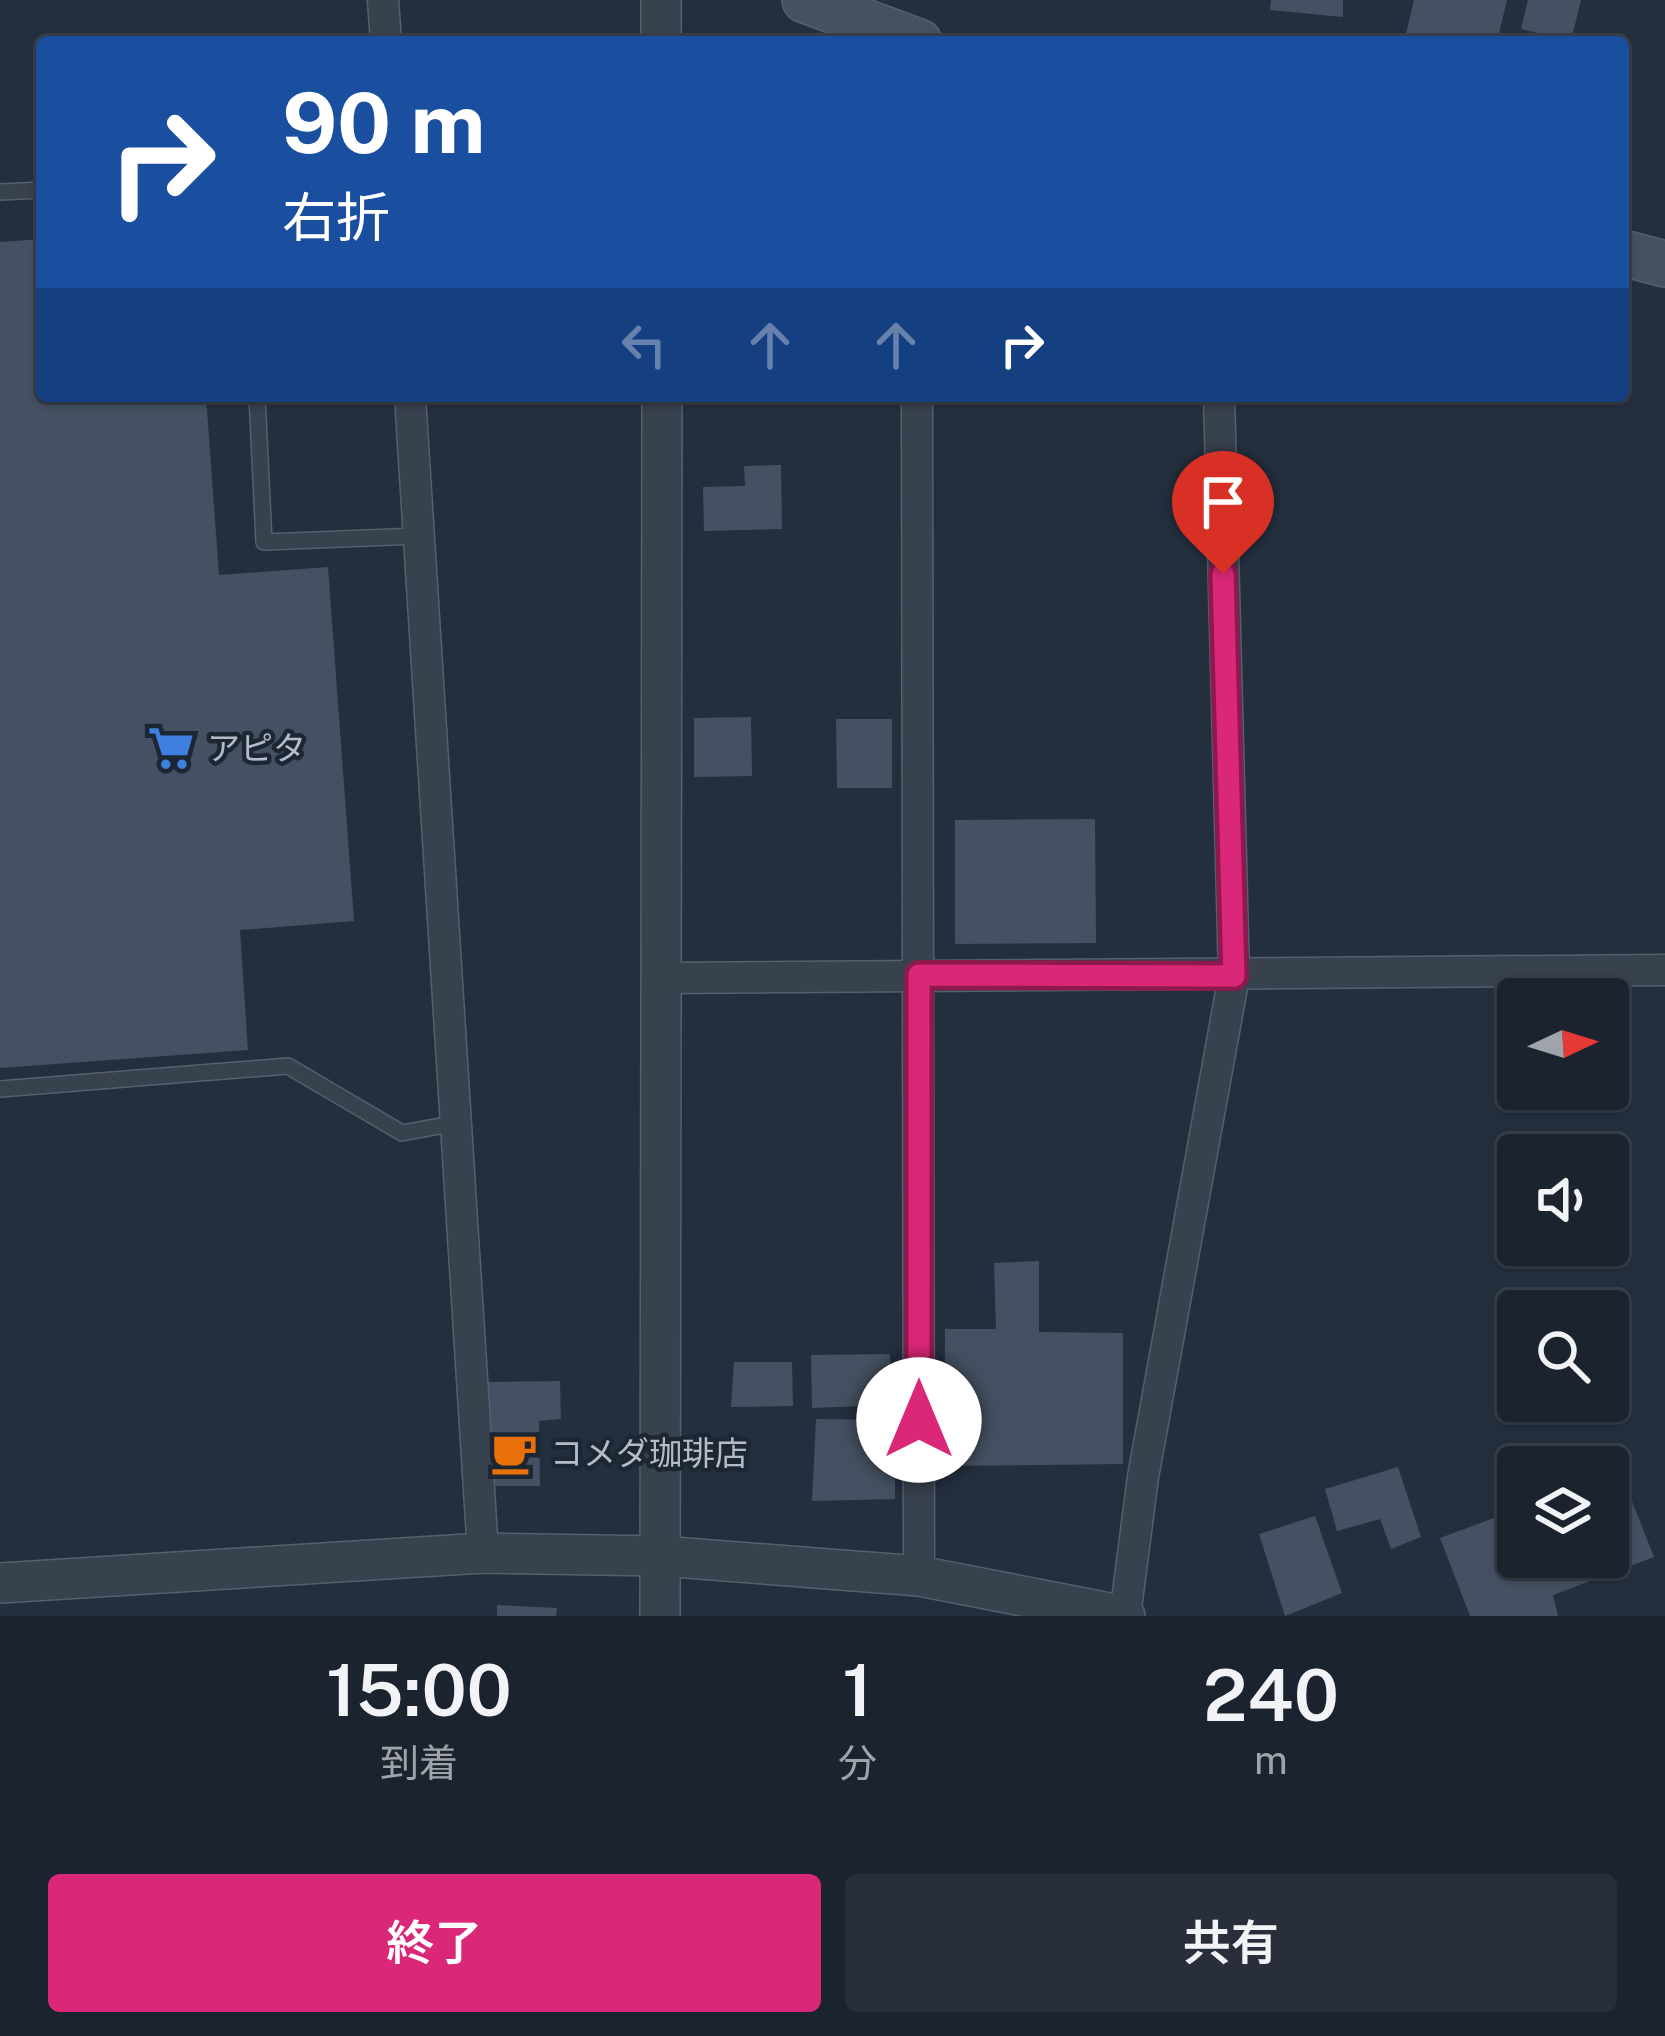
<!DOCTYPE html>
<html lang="ja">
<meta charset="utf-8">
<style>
:root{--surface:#1b232e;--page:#282f3a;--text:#f1f3f6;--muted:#a0a4aa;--line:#39404a;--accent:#db2777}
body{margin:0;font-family:"Public Sans","Noto Sans JP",sans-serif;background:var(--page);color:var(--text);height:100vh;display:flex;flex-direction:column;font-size:45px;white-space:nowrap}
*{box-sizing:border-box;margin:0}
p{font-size:39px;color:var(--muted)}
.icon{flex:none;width:66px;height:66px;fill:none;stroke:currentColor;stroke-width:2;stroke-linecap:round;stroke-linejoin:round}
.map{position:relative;height:1616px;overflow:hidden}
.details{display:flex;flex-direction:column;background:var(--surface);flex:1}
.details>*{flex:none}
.guide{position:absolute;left:36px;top:36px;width:1593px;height:366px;border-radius:12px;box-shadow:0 3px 9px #0004,0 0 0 3px var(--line);background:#1a4fa0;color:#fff;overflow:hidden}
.needle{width:78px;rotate:86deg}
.fabs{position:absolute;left:1497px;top:978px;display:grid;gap:24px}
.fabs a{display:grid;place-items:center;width:132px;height:132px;border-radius:12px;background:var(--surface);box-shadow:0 3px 9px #0004,0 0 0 3px var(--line);font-size:60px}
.pin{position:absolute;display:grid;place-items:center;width:102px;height:102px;color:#fff;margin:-123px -51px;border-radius:50% 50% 50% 0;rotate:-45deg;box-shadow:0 0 12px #0007}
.pin .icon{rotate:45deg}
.me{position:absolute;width:132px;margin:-66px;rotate:0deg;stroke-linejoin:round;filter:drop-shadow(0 0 9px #0008)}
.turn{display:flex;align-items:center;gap:42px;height:252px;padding:0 48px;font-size:54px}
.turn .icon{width:156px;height:156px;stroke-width:2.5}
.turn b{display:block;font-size:84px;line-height:102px}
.lanes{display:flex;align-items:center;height:114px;padding:0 48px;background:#0003;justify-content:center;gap:60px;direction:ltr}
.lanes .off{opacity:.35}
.eta{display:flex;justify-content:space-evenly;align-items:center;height:204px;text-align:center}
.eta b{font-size:72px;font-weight:600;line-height:84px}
.action{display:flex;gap:24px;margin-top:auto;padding:24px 48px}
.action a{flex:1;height:138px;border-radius:12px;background:var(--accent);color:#fff;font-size:48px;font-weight:600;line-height:138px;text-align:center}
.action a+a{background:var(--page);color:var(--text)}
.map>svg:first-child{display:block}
</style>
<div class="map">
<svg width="1665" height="1616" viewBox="0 0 1665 1616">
<rect width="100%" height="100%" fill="#242f3e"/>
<g fill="#455162">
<path d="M1271,0H1343V17L1270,10Z"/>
<path d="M1414,0H1507L1497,42H1404Z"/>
<path d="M1528,0H1581L1571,41L1521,29Z"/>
<path d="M42,239V396H206L219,575L328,567L354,921L240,930L248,1050L0,1068V242Z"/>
<path d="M781,465L782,529L704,531L703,487L745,486L744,466Z"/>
<path d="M751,717L752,776L694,777V718Z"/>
<path d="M836,719H892V788H837Z"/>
<path d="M1095,819L1096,943L955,944V820Z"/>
<path d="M1039,1261V1332L1123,1333V1464L944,1466L945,1329H996L994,1263Z"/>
<path d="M890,1354L891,1405L812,1408L811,1355Z"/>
<path d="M734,1362H792L793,1406L731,1407Z"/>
<path d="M560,1381L561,1419L539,1421L540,1486H490L486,1382Z"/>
<path d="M816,1419L895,1420V1499L812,1501Z"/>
<path d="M1398,1467L1421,1537L1391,1549L1380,1519L1337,1531L1325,1489Z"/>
<path d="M1620,1471L1654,1557L1553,1595L1558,1616H1470L1440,1538L1518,1509V1557H1608V1476Z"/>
<path d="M1315,1516L1342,1593L1285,1616L1259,1534Z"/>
<path d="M497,1605L557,1608L556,1616H497Z"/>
</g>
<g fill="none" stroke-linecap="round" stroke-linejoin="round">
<g stroke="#565f6c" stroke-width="18">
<g id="service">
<path d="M0,192L42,190"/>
<path d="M257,396L264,542L418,536"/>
<path d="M0,1089L288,1066L402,1133L456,1123"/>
</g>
</g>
<g stroke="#565f6c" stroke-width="33">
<g id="minor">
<path d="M383,0L386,42"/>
<path d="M410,396L483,1553"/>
<path d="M917,396L919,1576"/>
<path d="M663,978L1665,970"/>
<path d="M1125,1616L1143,1477L1234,976L1219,396"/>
</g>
</g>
<g stroke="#565f6c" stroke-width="42">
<g id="tertiary">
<path d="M661,0V42"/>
<path d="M0,1583L483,1553L660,1556L919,1576L1125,1616"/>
<path d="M660,1616L662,396"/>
</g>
</g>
<g stroke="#565f6c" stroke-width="48">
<g id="secondary">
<path d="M805,0L919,42"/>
<path d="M1623,253L1665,264"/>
</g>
</g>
<use href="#service" stroke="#38414e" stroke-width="15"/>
<use href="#minor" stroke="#38414e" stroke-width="30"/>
<use href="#tertiary" stroke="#38414e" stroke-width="39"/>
<use href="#secondary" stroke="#465061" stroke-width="45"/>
</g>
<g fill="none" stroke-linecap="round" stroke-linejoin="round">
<g stroke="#8e194d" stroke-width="30">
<path id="route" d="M919,1420V975L1234,976L1223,574"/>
</g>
<use href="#route" stroke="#db2777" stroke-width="21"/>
</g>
<defs>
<g id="supermarket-bare" transform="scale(3.6)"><path d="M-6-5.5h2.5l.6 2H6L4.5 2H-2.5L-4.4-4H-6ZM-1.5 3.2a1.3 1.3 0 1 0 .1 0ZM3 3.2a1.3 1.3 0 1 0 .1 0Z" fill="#3f7fe0" stroke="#1d2633" stroke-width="2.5" paint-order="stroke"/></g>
<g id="cafe-bare" transform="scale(3.6)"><path d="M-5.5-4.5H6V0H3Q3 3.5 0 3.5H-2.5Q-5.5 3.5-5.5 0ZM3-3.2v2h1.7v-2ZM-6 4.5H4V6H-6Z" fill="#e8710a" stroke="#1d2633" stroke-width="2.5" paint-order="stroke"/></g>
</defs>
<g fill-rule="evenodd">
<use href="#supermarket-bare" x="171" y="748"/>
<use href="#cafe-bare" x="514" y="1453"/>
</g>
<g text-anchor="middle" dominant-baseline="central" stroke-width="9" stroke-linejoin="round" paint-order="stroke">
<g font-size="33" fill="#b4bcc9" stroke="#1d2633" text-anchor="start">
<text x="207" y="748">アピタ</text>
<text x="550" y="1453">コメダ珈琲店</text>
</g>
</g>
</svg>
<div class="fabs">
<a><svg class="needle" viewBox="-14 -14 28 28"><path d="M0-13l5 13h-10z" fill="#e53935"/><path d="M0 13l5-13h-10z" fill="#a0a4aa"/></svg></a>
<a><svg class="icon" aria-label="sound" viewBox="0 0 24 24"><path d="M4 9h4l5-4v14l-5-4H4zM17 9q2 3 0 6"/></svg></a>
<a><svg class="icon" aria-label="search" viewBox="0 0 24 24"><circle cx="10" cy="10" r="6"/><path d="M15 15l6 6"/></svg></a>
<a><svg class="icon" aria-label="layers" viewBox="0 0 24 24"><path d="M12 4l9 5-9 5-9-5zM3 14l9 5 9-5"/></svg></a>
</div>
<div class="pin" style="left:1223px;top:574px;background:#d93025"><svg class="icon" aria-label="arrive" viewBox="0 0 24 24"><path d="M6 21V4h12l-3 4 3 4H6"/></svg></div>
<svg class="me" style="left:919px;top:1420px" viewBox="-20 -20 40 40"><circle r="19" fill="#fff"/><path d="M0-13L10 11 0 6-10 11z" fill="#db2777"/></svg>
<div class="guide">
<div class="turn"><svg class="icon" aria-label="right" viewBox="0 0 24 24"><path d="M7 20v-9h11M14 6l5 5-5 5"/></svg><div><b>90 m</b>右折</div></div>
<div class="lanes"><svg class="icon off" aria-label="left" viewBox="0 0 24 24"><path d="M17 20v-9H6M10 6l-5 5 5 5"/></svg><svg class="icon off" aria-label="ahead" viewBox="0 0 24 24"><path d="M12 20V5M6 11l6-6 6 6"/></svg><svg class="icon off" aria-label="ahead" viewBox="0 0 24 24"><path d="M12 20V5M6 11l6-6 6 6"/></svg><svg class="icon" aria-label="right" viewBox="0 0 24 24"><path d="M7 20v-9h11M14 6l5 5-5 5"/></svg></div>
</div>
</div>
<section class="details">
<div class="eta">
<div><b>15:00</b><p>到着</p></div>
<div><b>1</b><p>分</p></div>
<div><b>240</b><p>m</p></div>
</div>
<div class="action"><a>終了</a><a>共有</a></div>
</section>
